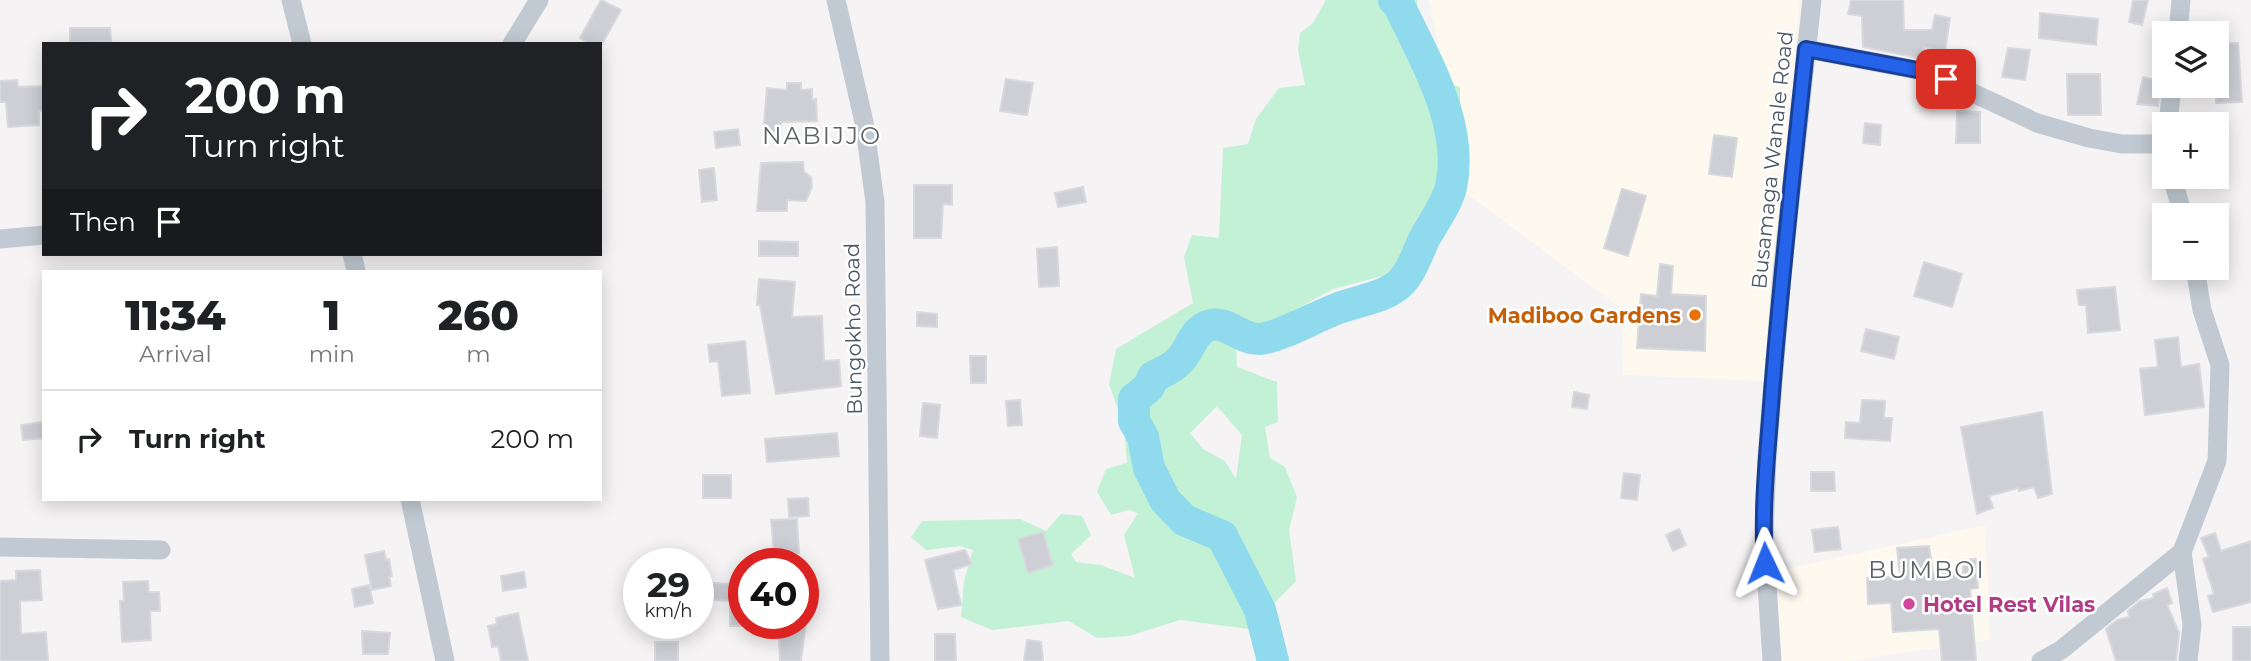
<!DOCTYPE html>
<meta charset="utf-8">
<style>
:root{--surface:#fff;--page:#f6f6f6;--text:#202124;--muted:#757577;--line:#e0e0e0}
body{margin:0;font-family:Montserrat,sans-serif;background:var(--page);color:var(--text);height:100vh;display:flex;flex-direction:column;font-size:26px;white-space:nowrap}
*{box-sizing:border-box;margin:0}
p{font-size:23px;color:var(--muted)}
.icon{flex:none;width:38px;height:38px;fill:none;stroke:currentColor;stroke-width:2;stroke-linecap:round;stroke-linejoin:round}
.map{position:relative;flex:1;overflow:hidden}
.drawer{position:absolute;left:42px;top:270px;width:560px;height:231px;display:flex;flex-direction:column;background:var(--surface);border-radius:0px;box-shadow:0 4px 18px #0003}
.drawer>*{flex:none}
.banner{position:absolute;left:42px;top:42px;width:560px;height:214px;border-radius:0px;box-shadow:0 4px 18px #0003;background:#202124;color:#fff;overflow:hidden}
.fabs{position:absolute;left:2152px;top:21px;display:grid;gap:14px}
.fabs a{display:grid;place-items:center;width:77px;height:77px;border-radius:0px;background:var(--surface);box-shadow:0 4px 18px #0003;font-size:35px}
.speed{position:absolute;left:623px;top:548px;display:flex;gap:14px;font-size:35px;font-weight:700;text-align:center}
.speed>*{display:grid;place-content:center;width:91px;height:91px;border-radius:50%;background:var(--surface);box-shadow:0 4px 18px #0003;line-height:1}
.speed small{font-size:18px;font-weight:400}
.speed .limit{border:10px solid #d22;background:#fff;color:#111}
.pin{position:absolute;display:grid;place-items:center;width:60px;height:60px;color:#fff;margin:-30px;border-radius:14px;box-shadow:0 4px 10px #0006}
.me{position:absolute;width:77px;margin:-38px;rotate:358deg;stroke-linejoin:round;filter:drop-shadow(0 0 5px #0008)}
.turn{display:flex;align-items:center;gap:24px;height:147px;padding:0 28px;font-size:32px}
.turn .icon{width:91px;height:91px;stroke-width:2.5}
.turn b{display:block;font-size:49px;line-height:60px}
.then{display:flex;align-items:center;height:66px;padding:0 28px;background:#0003;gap:14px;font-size:26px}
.eta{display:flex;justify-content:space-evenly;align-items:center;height:119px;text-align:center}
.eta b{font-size:42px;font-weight:800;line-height:49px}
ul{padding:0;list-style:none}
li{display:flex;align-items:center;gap:21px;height:98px;padding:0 28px;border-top:2px solid var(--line)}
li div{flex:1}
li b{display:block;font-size:26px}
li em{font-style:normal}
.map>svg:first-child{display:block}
</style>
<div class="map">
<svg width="2251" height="661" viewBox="0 0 2251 661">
<rect width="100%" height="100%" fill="#f5f3f3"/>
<g fill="#fdf9ef">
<path d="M1429,0H1800L1764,381L1623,375L1622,309L1457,186L1460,170L1450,102Z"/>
<path d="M1985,525L1990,640L1848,661H1781L1772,572Z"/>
</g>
<path fill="#c3f1d5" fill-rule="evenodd" d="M1326,0H1417L1421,75L1460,87V170L1454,196L1436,236L1401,271L1333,289L1236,342L1237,367L1277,382L1278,422L1265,427L1270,458L1285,467L1297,497L1289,530L1296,581L1249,629L1180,620L1129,636L1097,638L1069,621L992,630L961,617L964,581L973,550L960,546L926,550L911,537L922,521L1020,519L1046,531L1061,514L1082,516L1091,535L1071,554L1076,562L1101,565L1135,578L1124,535L1138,513L1129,510L1111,515L1097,492L1106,469L1127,463L1124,426L1109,384L1116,349L1193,303L1184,257L1192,235L1219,238L1223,148L1248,144L1256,119L1279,88L1305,85L1298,50L1300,33L1313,23ZM1217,406L1242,435L1236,479L1225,461L1203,449L1190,433Z"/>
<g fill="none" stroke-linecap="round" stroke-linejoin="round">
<path stroke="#90daee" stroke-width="32" d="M1273,661L1260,610L1222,536L1184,520L1165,500L1149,468L1143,437L1134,421V399L1149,387L1153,377C1163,372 1173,368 1180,360C1191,349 1193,329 1211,325C1227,321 1242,340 1260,339C1278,338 1319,315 1339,308C1357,301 1378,299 1394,288C1409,279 1417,255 1424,239C1433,223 1447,204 1451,187C1465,123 1423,57 1397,1L1394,0"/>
</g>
<g fill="#cdcfd5" stroke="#d7d9de" stroke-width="2">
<path d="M601,0L621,10L602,44H590L580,38Z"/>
<path d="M1851,0H1903L1904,30H1932L1935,15L1950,18L1945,51L1924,47V59L1863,47L1862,16L1848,14Z"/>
<path d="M2133,0H2148L2142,25L2129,22Z"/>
<path d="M2040,13L2098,19L2096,45L2039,38Z"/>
<path d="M70,28H110L111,41L70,42Z"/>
<path d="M2238,43L2242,102L2216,103L2217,44Z"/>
<path d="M2008,48L2030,50L2025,80L2002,77Z"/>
<path d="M2067,74H2100L2101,115H2068Z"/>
<path d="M2143,77L2161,82L2158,106L2137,104Z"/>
<path d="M1006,79L1033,83L1027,115L1000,111Z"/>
<path d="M17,80L18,87L44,86V111H39V125L8,127L6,102H0V81Z"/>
<path d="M787,83H801V90L812,89V100L816,99L817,121L781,122L780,138L763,136L767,88L787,90Z"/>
<path d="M1957,111L1980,112V143H1956Z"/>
<path d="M1865,123L1881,125L1880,145L1863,143Z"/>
<path d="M738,129L740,145L716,148L714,132Z"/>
<path d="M1714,135L1737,138L1732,177L1709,174Z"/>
<path d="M803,162L804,172L811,177L812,187L806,201L787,200V211H757L761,163Z"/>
<path d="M714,168L717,200L702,202L699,170Z"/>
<path d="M914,185H952V205L943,204L941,238H914Z"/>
<path d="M1083,187L1086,202L1058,207L1055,193Z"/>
<path d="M1622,189L1646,196L1628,256L1604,248Z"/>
<path d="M759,241L798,242V256H759Z"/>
<path d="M1057,247L1059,286L1039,287L1037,249Z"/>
<path d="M1924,262L1962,274L1952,307L1914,296Z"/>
<path d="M1660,264L1673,266L1671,294L1706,296L1705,351L1637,348L1641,294L1657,296Z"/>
<path d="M759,279L795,282L792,317L822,316L824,361L839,360L841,386L776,394L760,305H757Z"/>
<path d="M2115,287L2120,330L2088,333L2086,305H2079L2077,290Z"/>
<path d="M917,312L937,314V327L917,326Z"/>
<path d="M1866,329L1899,337L1894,359L1861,351Z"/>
<path d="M2178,337L2181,367L2199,364L2204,407L2145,415L2140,369L2158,367L2155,340Z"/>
<path d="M745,341L750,393L722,396L718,361L710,362L708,345Z"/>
<path d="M970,356H986V383H971Z"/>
<path d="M1574,392L1589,395L1587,409L1572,407Z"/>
<path d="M1020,400L1022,425L1008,426L1006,401Z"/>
<path d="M1862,400L1885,401L1884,418H1892L1890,441L1845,438L1846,422L1860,423Z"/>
<path d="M923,403L940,405L937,438L920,436Z"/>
<path d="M2042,412L2052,494L2038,498L2034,487L2019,491L2018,488L1989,496L1993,508L1977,514L1961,427Z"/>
<path d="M44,422V438L23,440L21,425Z"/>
<path d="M837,433L839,456L767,462L765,439Z"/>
<path d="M1811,472H1834L1835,491H1811Z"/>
<path d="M1624,473L1640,475L1637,500L1621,498Z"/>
<rect x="703" y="475" width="28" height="23"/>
<path d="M808,498L809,516L789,517L788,499Z"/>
<path d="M797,519L799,553L774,554L771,520Z"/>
<path d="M1838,527L1841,549L1815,552L1812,530Z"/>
<path d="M1679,529L1686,545L1673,551L1666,535Z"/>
<path d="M1043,532L1053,565L1028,573L1018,539Z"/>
<path d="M2215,533L2221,551L2251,541V602L2213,612L2208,596L2214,594L2203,559L2209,557L2201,538Z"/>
<path d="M1929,546L1933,574L1963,573V560L1976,559L1978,588L1970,589L1976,661H1942L1939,629L1893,632L1891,603L1868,604L1867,578L1900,576L1897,548Z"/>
<path d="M965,550L972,564L953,570L961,605L938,609L925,560Z"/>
<path d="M384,551L386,560L389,559L392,576L389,577L391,586L372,590L365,555Z"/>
<path d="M40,570L42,600L20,601L21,634L46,632L48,661H0V581L16,580V571Z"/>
<path d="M524,572L526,587L503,591L501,576Z"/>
<path d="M148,581L149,592H159L160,611H150L151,640L122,642L120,601H124L123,582Z"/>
<path d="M698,582L744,585V626H730V601L698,599Z"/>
<path d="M369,585L373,603L355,607L352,589Z"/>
<path d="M2167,588L2172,603L2167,605L2179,633L2176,661H2116L2106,629L2117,620L2129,617L2128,611L2140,601L2154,598L2153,594Z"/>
<path d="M518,613L528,661H501L498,646L492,647L488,626L497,624L496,618Z"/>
<path d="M765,623H806L801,661H780L779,638L764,636Z"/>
<rect x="2233" y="627" width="18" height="34"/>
<path d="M362,631L390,633L388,654H363Z"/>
<path d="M935,634H955L956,661H935Z"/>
<path d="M1027,640L1041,642L1043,661H1024Z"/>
<rect x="655" y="642" width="23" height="19"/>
</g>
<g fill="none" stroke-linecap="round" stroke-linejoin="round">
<g stroke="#c1cad2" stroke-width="19">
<path d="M291,0L302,44"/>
<path d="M836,0L864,122L875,202L880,661"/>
<path d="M2178,33L2181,0"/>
<path d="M512,44L539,0"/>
<path d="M1806,49L1928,72L2037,123L2089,138L2122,144H2165"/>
<path d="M2168,124L2172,86"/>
<path d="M2172,177L2183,215"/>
<path d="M0,239L44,235"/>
<path d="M352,254L356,271"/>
<path d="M410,499L445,661"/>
<path d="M0,547L161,550"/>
<path d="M2182,552L2192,625L2188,661"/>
<path d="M1772,661L1764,539L1767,456L1782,274L1812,0"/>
<path d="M2041,661L2061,650L2182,552L2217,461L2220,365L2202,310L2195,268"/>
</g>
</g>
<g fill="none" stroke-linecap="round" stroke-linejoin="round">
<g stroke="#184099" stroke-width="18">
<path id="route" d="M1765,563C1761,507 1768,450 1772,393C1781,278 1794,164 1806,49L1928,72L1946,79"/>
</g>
<use href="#route" stroke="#2563eb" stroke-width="12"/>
</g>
<circle fill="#e8710a" stroke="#fff" stroke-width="2.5" cx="1695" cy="315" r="7"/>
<circle fill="#d1479c" stroke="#fff" stroke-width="2.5" cx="1909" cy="604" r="7"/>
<g text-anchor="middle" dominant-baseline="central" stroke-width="5" stroke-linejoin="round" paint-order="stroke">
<g font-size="21" fill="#4a5661" stroke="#fff">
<text transform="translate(1772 160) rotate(-84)">Busamaga Wanale Road</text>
<text transform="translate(853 329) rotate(-91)">Bungokho Road</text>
</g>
<g font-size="21" font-weight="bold" fill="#c56008" stroke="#fff" text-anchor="end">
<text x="1681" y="315">Madiboo Gardens</text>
</g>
<g font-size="21" font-weight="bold" fill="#b23c85" stroke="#fff" text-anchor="start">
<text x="1923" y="604">Hotel Rest Vilas</text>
</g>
<g font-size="24" letter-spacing="2" fill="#5f6368" stroke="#fff">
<text x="822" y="135">NABIJJO</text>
<text x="1927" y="569">BUMBOI</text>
</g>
</g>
</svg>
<div class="fabs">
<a><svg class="icon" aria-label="layers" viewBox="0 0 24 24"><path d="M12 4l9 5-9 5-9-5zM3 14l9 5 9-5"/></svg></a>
<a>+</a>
<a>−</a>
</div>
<div class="speed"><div>29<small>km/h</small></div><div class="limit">40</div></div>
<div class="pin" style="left:1946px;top:79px;background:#d93025"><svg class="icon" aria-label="arrive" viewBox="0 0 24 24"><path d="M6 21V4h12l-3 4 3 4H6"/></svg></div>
<svg class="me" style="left:1765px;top:563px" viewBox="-20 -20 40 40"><path d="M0-17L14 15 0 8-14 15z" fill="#2563eb" stroke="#fff" stroke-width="4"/></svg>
<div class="banner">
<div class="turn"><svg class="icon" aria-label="right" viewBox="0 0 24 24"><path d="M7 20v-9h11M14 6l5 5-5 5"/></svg><div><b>200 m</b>Turn right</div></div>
<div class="then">Then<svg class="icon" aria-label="arrive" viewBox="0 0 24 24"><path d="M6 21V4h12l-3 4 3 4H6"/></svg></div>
</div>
<section class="drawer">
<div class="eta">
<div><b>11:34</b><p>Arrival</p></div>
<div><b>1</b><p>min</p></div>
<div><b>260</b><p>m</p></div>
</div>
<ul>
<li><svg class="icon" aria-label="right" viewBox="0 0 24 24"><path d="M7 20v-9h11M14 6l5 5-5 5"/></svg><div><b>Turn right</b></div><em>200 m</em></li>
</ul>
</section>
</div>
